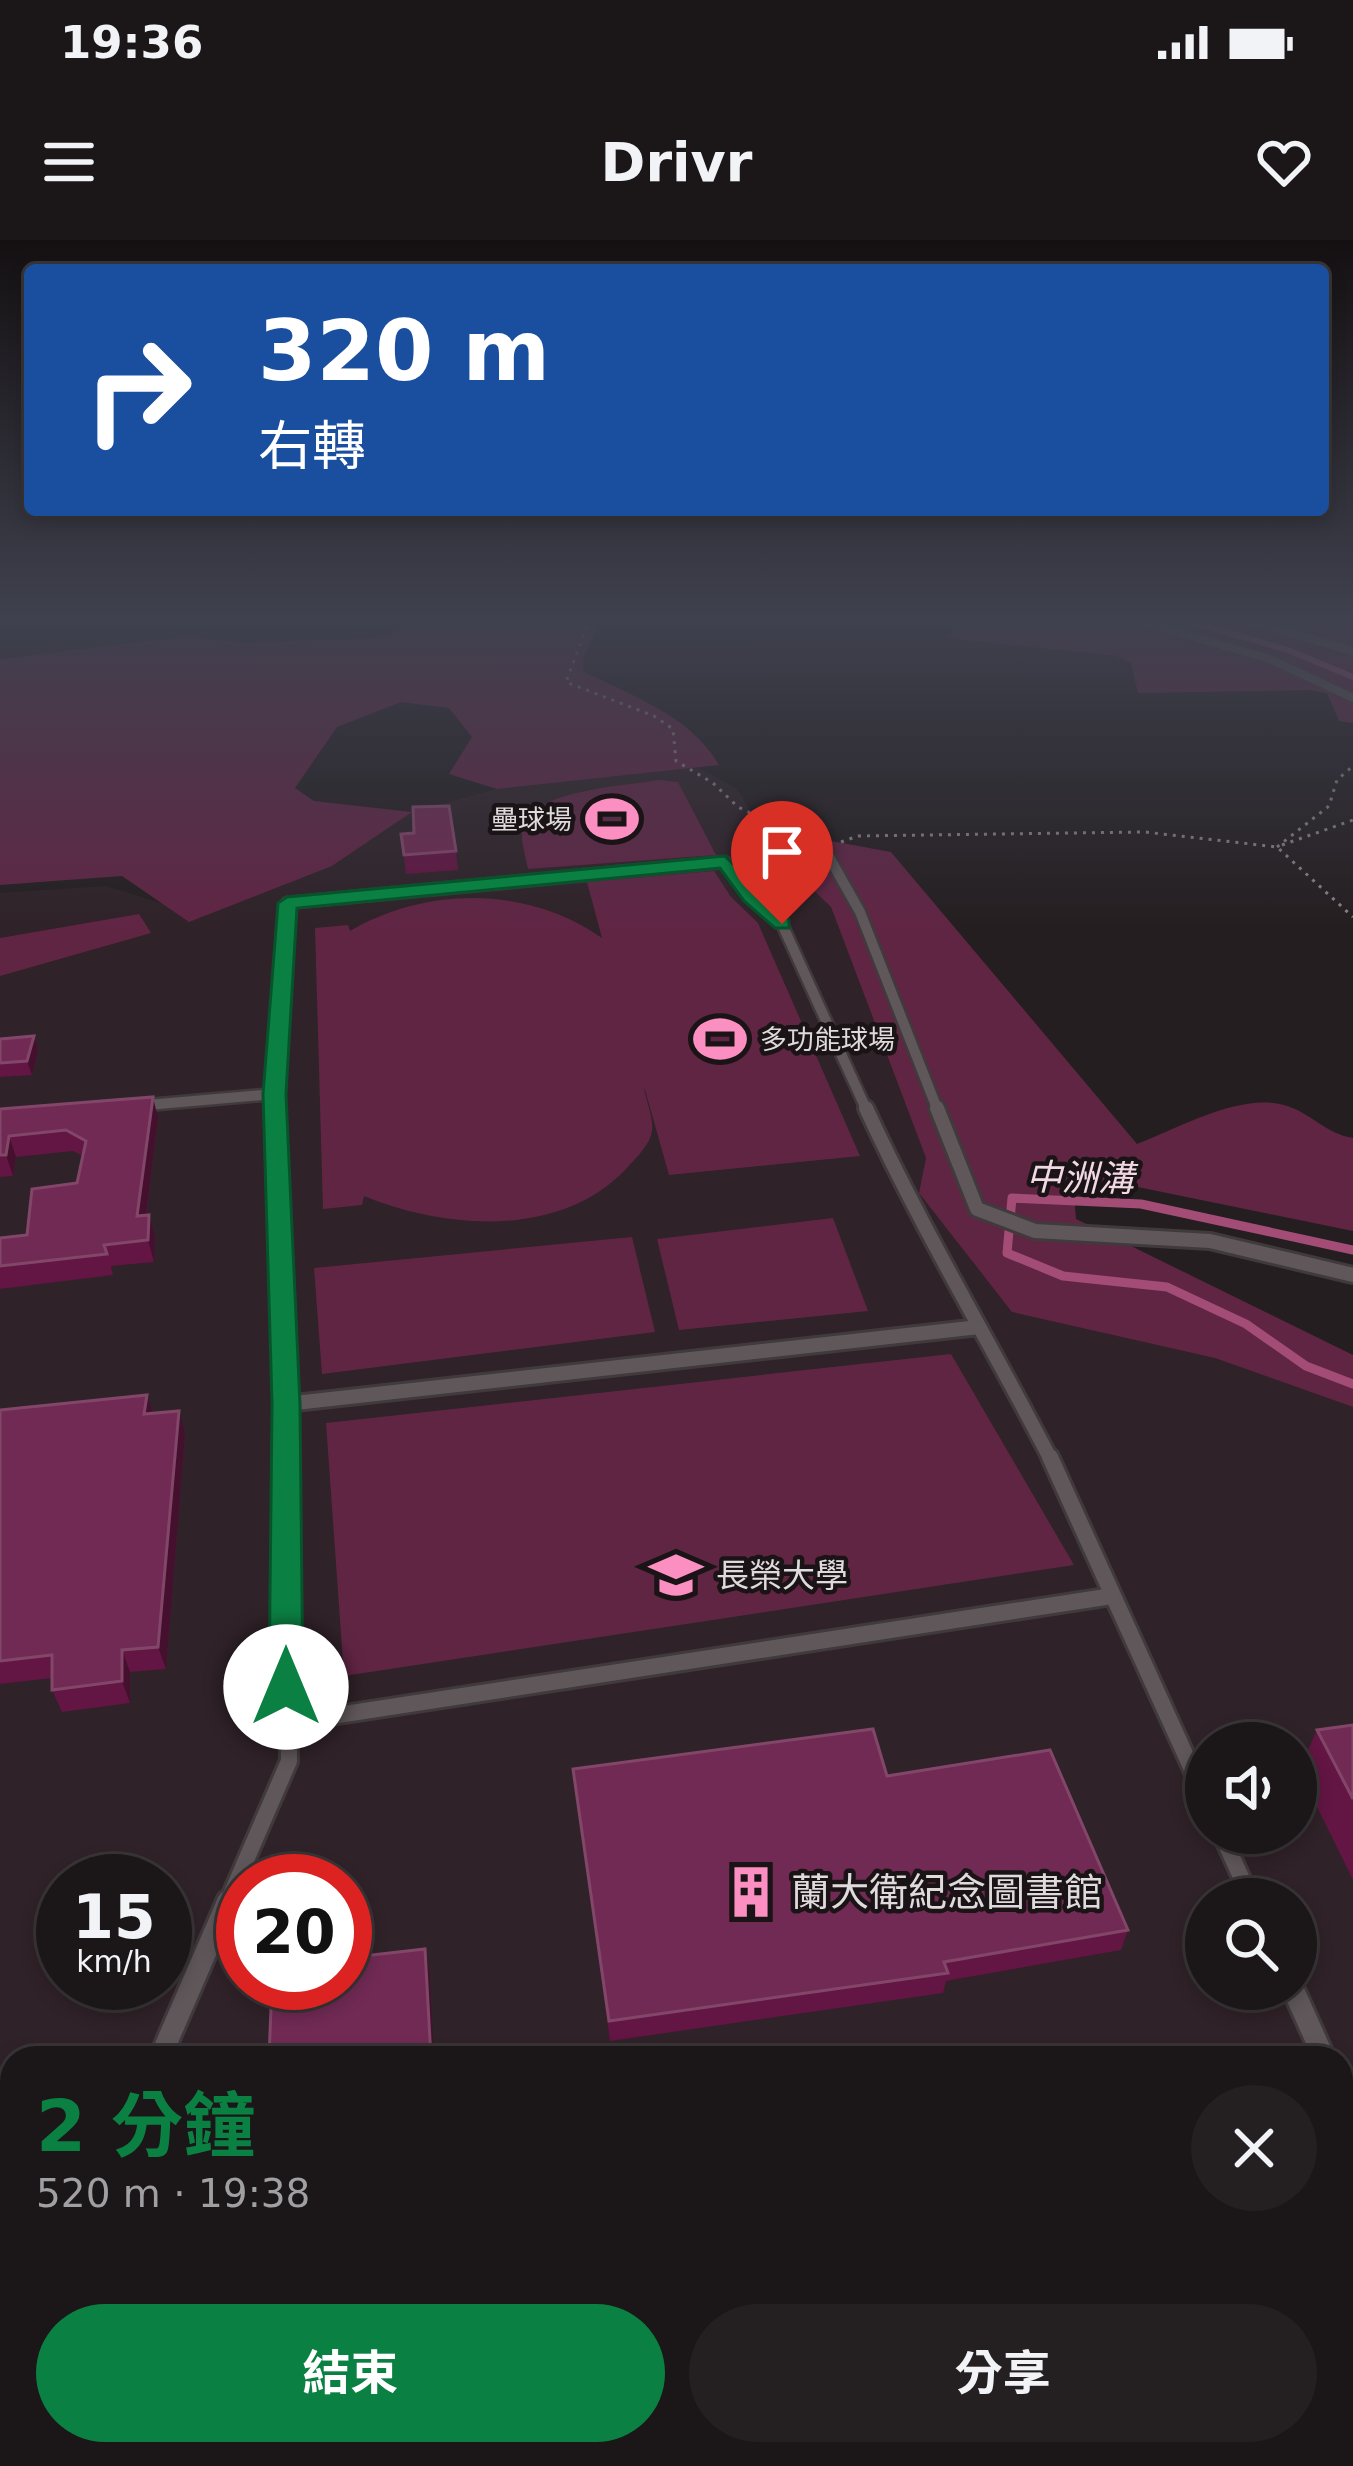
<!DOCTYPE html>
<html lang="zh-TW">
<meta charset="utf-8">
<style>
:root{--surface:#1b1618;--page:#241f21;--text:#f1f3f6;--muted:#a09fa2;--line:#393537;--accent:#0b8043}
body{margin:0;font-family:"DejaVu Sans","Noto Sans TC",sans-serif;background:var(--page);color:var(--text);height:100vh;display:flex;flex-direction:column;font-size:45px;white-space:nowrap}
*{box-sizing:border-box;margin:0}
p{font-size:39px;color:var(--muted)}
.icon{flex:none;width:66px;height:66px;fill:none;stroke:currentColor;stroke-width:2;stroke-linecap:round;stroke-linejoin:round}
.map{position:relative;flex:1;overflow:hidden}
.side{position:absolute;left:0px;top:1806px;width:1353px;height:420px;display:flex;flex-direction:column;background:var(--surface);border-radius:36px 36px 0 0;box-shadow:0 6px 18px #0003,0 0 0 3px var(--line)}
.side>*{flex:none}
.guide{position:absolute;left:24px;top:24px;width:1305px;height:252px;border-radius:12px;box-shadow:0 6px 18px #0003,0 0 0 3px var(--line);background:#1a4fa0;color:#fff;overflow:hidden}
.buttons{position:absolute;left:1185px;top:1482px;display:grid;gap:24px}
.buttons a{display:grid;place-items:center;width:132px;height:132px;border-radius:50%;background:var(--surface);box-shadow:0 6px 18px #0003,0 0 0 3px var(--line);font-size:60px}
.speed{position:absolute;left:36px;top:1614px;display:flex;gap:24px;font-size:60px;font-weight:700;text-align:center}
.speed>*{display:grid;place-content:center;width:156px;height:156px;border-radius:50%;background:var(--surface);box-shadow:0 6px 18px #0003,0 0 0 3px var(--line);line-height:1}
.speed small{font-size:30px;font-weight:400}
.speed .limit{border:18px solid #d22;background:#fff;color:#111}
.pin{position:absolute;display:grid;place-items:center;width:102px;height:102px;color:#fff;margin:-123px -51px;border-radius:50% 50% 50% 0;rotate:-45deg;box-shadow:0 0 12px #0007}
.pin .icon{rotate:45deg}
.me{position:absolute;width:132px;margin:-66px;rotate:0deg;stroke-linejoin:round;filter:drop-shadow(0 0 9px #0008)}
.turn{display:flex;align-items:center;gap:42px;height:252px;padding:0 36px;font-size:54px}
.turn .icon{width:156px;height:156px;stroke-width:2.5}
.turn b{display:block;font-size:84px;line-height:102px}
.round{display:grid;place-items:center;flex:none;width:126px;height:126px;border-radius:63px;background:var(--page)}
.summary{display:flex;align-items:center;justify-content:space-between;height:204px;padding:0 36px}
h1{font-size:72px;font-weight:700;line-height:90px;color:var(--accent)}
.action{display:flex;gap:24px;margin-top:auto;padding:24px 36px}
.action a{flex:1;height:138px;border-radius:72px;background:var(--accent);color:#fff;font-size:48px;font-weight:700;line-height:138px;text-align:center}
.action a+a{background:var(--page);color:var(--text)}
.status{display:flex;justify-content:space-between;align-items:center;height:84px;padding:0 60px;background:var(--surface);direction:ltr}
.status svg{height:33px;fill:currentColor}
header{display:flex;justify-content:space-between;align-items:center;height:156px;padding:0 36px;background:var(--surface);font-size:54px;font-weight:700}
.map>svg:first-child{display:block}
</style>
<div class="status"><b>19:36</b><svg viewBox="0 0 49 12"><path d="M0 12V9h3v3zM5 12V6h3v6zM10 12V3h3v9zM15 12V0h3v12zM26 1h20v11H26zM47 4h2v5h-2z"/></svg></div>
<header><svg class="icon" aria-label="menu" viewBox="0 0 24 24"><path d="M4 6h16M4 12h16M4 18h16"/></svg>Drivr<svg class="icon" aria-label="heart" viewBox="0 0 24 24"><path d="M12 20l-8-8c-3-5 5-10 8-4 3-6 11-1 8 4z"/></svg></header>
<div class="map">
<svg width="1353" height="2226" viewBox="0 0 1353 2226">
<rect width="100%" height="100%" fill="#241e20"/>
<path fill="#2f2228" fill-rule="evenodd" d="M698,527L737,549L779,618L831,667L926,918L920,953L1216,1118L1353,1167V2226H0V653L106,646L196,674L332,626L412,572L497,549ZM1206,1503H1296V1593H1206ZM63,1641H165V1743H63ZM243,1641H345V1743H243ZM1206,1659H1296V1749H1206ZM12,1818H1341V2214H12Z"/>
<g fill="#612544">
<path d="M421,378H602L584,416L583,431C633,457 690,475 719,525L497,549L449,534L472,497L449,468L401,462L337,487L295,548L314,561L412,572L332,626L189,682L122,636L0,645V419L189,396L245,403L385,397Z"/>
<path d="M962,378H1335L1353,387V483L1339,481L1327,453L1310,450L1138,453L1131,424L1117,416L945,398L963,386Z"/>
<path d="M659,540L678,542L716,615L528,629C526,618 521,603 522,591C525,550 626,546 659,540Z"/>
<path d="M756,580L799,595L891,612L1137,904C1179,888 1239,853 1284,865C1310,872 1326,894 1353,898V991L1123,944L1074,954L1076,979L1353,1115V1167L1215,1118L1012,1072L919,953L926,918L831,667L779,618Z"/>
<path d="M714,631L731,657L758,683L860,916L669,935L644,846C645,859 654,877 652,891C650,905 635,919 626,929C560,999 444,989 364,956L362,965L323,969L315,688L348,685L350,691C427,646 529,646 602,698L587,642Z"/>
<path d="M139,674L151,693L0,736V698Z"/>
<path d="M833,978L868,1071L679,1090L657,999Z"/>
<path d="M632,997L655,1092L322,1134L314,1028Z"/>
<path d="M951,1114L1074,1325L344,1436L326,1183Z"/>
</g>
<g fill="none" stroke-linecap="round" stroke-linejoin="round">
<path stroke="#a24c76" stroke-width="6" d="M1179,378L1288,410L1353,437"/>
<path stroke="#a24c76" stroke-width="9" d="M1353,1010L1141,964L1012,958L1007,1013L1063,1036L1167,1047L1246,1084L1306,1126L1353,1144"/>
<g stroke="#403a3c" stroke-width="10">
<g id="lane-far4">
<path d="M1129,378L1270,419L1353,458"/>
<path d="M1236,378L1353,411"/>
</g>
</g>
<g stroke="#403a3c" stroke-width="15">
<g id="lane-far3">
<path d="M824,608L860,672L938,871"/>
<path d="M136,866L274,854"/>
<path d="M275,871L287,663L725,622L751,657L782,684L867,871"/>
</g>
</g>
<g stroke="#403a3c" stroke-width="20">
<g id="lane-far2">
<path d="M275,868L286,1220"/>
<path d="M866,868C921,988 990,1102 1051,1220"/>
<path d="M937,868L977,969L1035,991L1210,1001L1353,1035"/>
<path d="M286,1164L979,1087"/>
</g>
</g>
<g stroke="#403a3c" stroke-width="22">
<g id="lane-far1">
<path d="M1050,1217L1206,1560"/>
<path d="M286,1483L1112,1356"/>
<path d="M1221,1593L1251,1659"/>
<path d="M227,1664L289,1521L286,1217"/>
</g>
</g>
<g stroke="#403a3c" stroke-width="27">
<g id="lane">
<path d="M1293,1749L1324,1818"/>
<path d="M160,1818L228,1661"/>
<path d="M1341,1854L1353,1880"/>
<path d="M0,2013L12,2005"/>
<path d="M1341,2185L1353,2182"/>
<path d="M0,2226L47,2214"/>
<path d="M1164,2226L1216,2214"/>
</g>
</g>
<g stroke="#888385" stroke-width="3" stroke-dasharray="3 6" stroke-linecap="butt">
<path d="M590,378L566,442L654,476L673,489L676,521L713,543L738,567L808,601"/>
<path d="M841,602L858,596L1145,592L1277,607L1353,677"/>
<path d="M1282,605L1353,580"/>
<path d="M1277,607L1329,566L1337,540L1353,526"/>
</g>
<use href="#lane-far4" stroke="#5f575a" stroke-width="8"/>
<use href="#lane-far3" stroke="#5f575a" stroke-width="10"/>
<use href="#lane-far2" stroke="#5f575a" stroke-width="14"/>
<use href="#lane-far1" stroke="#5f575a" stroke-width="16"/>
<use href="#lane" stroke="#5f575a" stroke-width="21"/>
</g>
<g fill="#631543">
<path d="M401,594L456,611L458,630L406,634Z"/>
<path d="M34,796L38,810L32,835L0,837V799Z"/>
<path d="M0,869L158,878L146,975H149L155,996L154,1022L111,1026L113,1035L0,1049V998L27,995L77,943L83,916L73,911L16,917L13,936L0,937Z"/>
<path d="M147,1155L153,1174L185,1193L166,1429L130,1432V1463L62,1472L52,1450V1438L0,1444V1170Z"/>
<path d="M1353,1485V1640L1299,1530L1317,1490Z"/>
<path d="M573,1529L887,1536L1128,1690L1121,1710L946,1741L943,1753L610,1801Z"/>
<path d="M550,2214H578L551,2219Z"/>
</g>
<g fill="#44102e">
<path d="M34,796L38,810L32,835L27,821Z"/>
<path d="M153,857L158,878L143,998L137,976Z"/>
<path d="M9,896L16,917L13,936L6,915Z"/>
<path d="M149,975L155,996L154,1022L148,1000Z"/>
<path d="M147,1155L154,1177L144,1174Z"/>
<path d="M179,1171L185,1193L166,1429L158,1407Z"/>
<path d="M122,1410L130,1432V1463L122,1441Z"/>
<path d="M425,1709L429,1729L434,1818H431Z"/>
</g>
<g fill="#712a54" stroke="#824669" stroke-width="3">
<path d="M449,566L456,611L404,615L401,594L414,593L413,567Z"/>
<path d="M34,796L27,821L0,823V799Z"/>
<path d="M153,857L137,976L149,975L148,1000L104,1005L107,1014L0,1026V998L27,995L32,949L77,943L86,901L66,890L9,896L6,915H0V869Z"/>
<path d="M147,1155L144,1174L179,1171L158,1407L122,1410V1441L52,1450V1415L0,1421V1170Z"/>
<path d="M1353,1485V1559L1317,1490Z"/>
<path d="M873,1489L887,1536L1050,1510L1128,1690L944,1722L948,1733L609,1781L573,1529Z"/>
<path d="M425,1709L431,1818H269L272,1743H345V1718Z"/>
</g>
<linearGradient id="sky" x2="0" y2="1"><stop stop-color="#141012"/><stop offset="0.55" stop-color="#3f414e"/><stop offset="1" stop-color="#3f414e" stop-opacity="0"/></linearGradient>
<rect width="1353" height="690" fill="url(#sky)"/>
<path fill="#0b8043" stroke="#07532c" stroke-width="3" d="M725,616L789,680V688H775L744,661L720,628L297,668L286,854L300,1164L303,1447L298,1456L286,1460L274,1456L269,1447L272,1164L263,854L278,663L287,657Z"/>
<defs>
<g id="stadium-bare" transform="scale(4.14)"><path d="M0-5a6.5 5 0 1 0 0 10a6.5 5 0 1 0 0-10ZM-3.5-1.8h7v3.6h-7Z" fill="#fc8fc2" stroke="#1b1417" stroke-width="2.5" paint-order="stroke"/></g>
<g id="university-bare" transform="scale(4.14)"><path d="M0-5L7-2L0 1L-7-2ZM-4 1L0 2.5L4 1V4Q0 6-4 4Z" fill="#fc8fc2" stroke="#1b1417" stroke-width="2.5" paint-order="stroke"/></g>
<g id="building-bare" transform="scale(4.14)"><path d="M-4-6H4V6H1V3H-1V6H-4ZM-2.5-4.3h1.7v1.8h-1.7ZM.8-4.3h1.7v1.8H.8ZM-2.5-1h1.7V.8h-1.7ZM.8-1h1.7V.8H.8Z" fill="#fc8fc2" stroke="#1b1417" stroke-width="2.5" paint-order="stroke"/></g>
</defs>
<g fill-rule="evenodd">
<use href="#stadium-bare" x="612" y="579"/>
<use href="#stadium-bare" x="720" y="799"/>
<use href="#university-bare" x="676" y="1335"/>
<use href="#building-bare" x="751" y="1652"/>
</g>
<g text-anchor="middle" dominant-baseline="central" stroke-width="9" stroke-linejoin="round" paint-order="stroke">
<g font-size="27" fill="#dfdadc" stroke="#1b1417" text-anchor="end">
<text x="572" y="579">壘球場</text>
<text x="760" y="799" text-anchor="start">多功能球場</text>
</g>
<g font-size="33" fill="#dfdadc" stroke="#1b1417" text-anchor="start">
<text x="716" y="1335">長榮大學</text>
</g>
<g font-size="36" font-style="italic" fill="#f1d8e2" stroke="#1b1417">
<text transform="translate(1080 938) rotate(1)">中洲溝</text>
</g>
<g font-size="39" fill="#dfdadc" stroke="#1b1417" text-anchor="start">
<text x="791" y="1652">蘭大衛紀念圖書館</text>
</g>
</g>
</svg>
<div class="buttons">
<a><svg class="icon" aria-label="sound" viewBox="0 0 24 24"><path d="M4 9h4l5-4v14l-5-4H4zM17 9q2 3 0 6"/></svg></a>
<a><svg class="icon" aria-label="search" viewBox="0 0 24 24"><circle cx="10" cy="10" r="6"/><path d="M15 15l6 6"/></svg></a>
</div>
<div class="speed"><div>15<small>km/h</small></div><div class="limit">20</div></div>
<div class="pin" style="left:782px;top:684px;background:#d93025"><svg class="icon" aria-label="arrive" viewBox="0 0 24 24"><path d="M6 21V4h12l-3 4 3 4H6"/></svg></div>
<svg class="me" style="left:286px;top:1447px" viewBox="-20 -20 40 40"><circle r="19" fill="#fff"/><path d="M0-13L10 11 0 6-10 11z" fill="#0b8043"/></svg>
<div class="guide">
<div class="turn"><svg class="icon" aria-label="right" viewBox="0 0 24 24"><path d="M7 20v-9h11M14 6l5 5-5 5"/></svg><div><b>320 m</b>右轉</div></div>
</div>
<section class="side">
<div class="summary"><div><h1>2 分鐘</h1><p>520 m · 19:38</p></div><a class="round"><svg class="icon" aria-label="close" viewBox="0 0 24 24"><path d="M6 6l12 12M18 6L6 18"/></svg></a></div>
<div class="action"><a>結束</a><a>分享</a></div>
</section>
</div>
